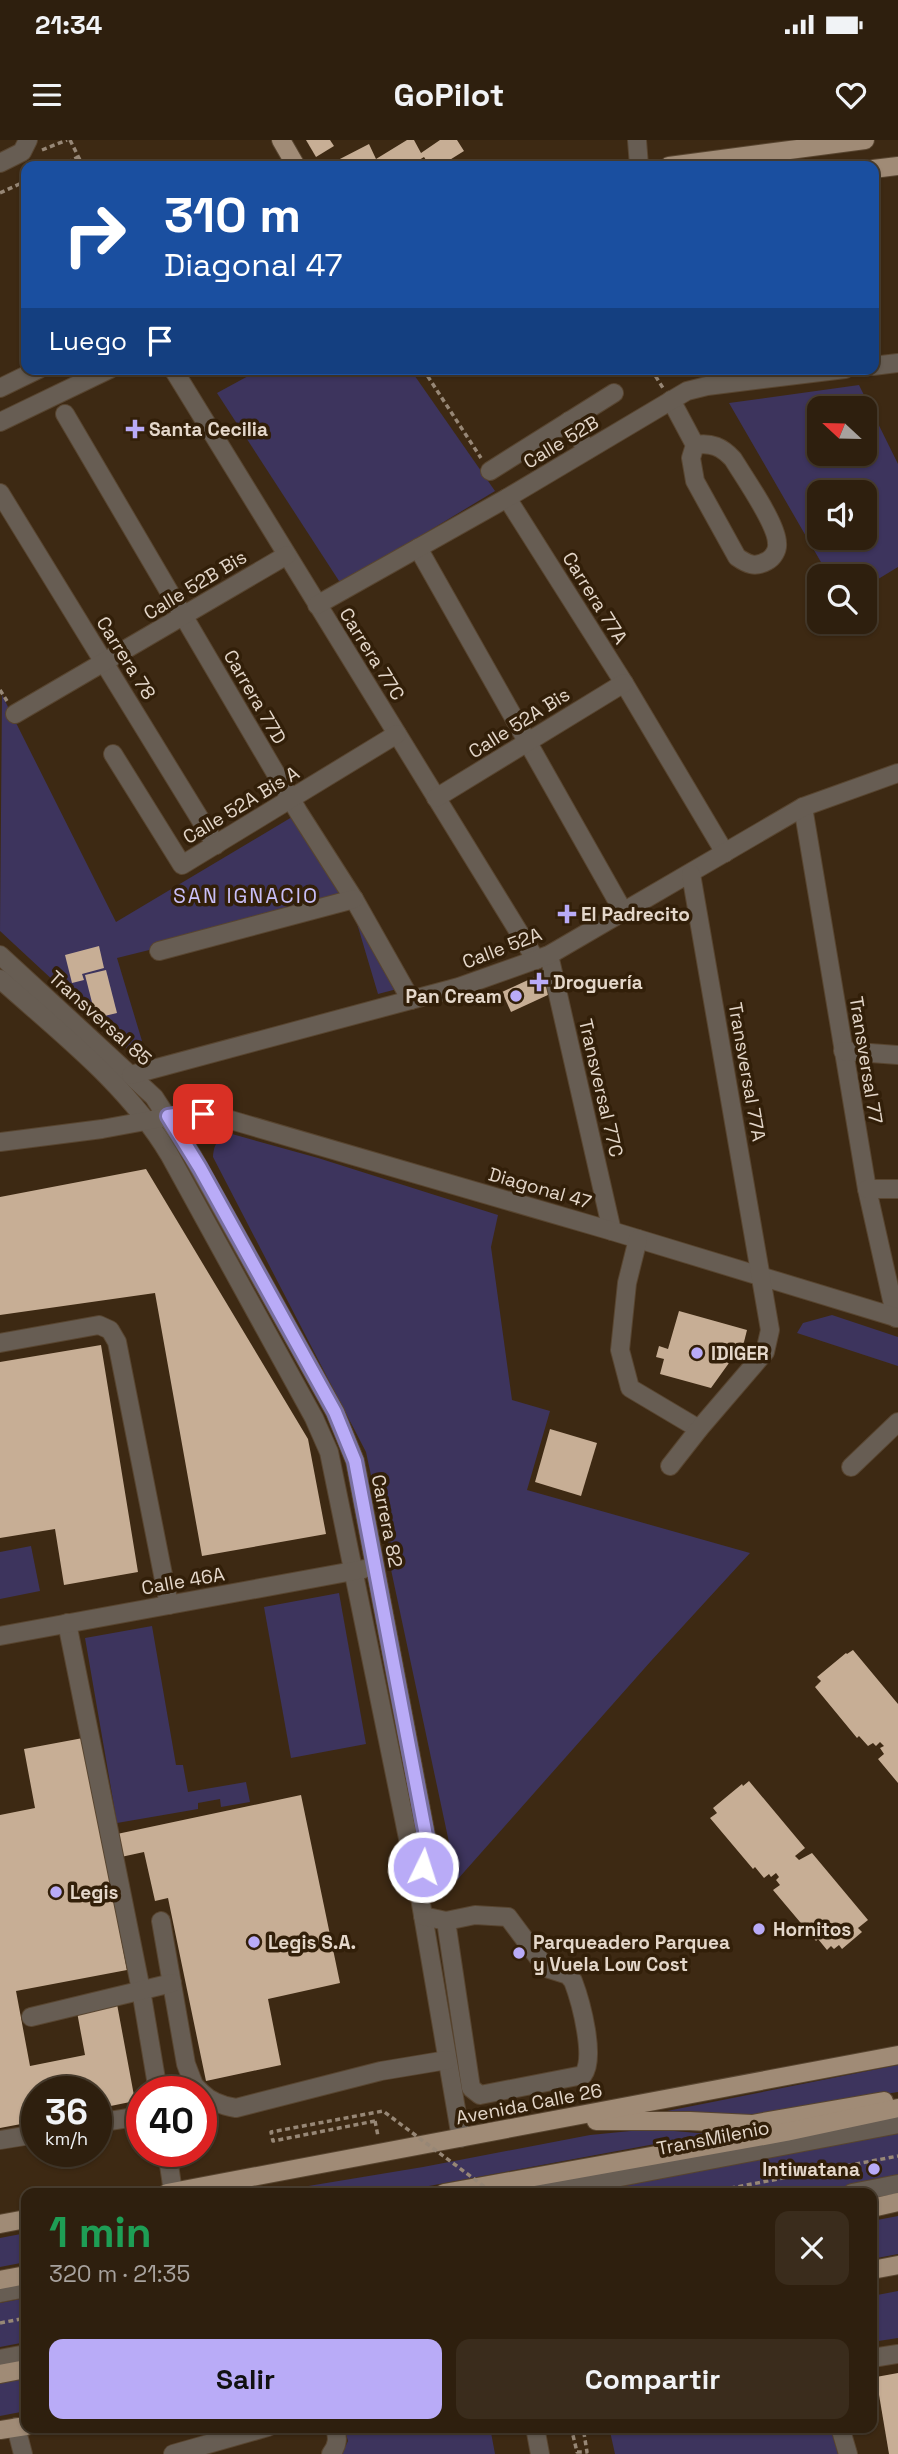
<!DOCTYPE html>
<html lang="es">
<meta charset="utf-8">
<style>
:root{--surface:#2e1f0e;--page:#3a2c1c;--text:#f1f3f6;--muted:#a7a29e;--line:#493d2e;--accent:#b9abf7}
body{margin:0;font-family:"Space Grotesk",sans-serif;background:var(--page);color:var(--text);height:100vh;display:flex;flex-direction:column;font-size:26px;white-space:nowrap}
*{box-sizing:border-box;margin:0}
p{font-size:23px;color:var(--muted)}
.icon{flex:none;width:38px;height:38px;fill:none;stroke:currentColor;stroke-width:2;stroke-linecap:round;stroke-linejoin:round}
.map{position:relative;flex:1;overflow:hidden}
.details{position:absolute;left:21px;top:2048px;width:856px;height:245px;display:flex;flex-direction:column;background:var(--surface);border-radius:14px;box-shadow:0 2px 5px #0004,0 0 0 2px var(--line)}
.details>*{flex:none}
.banner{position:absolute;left:21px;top:21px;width:858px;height:214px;border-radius:14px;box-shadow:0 2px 5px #0004,0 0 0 2px var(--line);background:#1a4fa0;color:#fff;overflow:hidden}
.needle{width:46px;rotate:292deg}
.tools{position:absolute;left:807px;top:256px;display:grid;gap:14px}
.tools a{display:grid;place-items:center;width:70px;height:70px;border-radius:14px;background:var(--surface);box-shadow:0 2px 5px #0004,0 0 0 2px var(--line);font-size:35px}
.speed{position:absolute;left:21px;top:1936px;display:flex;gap:14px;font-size:35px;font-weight:700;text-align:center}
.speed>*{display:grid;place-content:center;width:91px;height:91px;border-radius:50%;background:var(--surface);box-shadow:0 2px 5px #0004,0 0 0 2px var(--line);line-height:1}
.speed small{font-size:18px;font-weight:400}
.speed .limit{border:10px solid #d22;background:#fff;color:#111}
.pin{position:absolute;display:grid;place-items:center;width:60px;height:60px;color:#fff;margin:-30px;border-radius:14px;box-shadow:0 4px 10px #0006}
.me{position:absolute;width:77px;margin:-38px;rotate:4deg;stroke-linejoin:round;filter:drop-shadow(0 0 5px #0008)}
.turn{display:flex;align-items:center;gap:24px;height:147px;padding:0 28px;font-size:32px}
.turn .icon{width:91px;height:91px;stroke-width:2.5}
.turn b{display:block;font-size:49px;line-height:60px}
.then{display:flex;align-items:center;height:66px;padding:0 28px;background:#0003;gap:14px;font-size:26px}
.round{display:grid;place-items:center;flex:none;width:74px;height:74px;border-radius:14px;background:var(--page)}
.headline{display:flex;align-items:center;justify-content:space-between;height:119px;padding:0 28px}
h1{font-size:42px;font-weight:700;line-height:52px;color:#1e9e55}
.primary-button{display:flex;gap:14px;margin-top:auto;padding:14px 28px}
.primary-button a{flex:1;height:80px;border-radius:14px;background:var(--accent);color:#111;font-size:28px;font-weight:700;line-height:80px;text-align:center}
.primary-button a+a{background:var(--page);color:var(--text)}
.status{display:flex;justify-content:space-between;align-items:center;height:49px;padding:0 35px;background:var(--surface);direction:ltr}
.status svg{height:19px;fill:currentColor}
header{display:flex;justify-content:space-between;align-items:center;height:91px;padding:0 28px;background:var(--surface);font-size:32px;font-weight:700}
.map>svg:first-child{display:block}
</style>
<div class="status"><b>21:34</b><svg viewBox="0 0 49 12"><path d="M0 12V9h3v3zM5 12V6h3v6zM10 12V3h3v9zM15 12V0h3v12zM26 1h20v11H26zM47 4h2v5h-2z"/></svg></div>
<header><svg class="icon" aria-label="menu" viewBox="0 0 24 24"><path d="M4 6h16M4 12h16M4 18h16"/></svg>GoPilot<svg class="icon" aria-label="heart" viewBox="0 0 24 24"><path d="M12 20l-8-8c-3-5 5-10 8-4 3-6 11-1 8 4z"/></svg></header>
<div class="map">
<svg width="898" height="2314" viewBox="0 0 898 2314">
<rect width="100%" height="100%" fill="#3d2913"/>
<g fill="#3d345d" fill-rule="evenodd">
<path d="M261,229H410L495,351L341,444L217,253Z"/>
<path d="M859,245L898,324V427L865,447L864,436H829L729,263ZM819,268H864V313H819ZM819,352H864V397H819Z"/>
<path d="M2,555L116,782L297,674L350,759L401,848L378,854L350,760L117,818L142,901L127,909L0,791Z"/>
<path d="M232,994L318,1018L498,1075L491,1107L512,1260L550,1271L527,1350L750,1413L651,1521L457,1740L366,1312L213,1017C214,1003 218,998 232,994Z"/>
<path d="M832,1175L898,1197V1226L797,1193L803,1183Z"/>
<path d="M31,1406L40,1451L0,1459V1412Z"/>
<path d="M339,1453L366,1604L291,1618L264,1467Z"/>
<path d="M152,1486L176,1625H183L188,1652L246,1642L250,1662L221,1667L220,1659L198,1663V1669L117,1683L85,1498Z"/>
<path d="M898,1925V1952L748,1976L662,1972Z"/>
<path d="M651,1989L709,1994L391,2053H266L423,2027L590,1995Z"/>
<path d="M898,1992V2036L810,2053H588Z"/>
<path d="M898,2076V2114L872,2119V2081Z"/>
<path d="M26,2093V2122L0,2127V2098Z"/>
<path d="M898,2151V2198L872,2202V2156Z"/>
<path d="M26,2158V2202L0,2207V2163Z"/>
<path d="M26,2238V2271L0,2276V2242Z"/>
<path d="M344,2287H490L495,2314H342L348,2301Z"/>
<path d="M609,2287H830L838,2314H615Z"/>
</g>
<g fill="#c7ae95">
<path d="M306,0H330L334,6L316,17Z"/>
<path d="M407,0H414L421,13L440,0H457L464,11L440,26H430L424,17L409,26H338L336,21L369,4L376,19Z"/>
<path d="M99,806L104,828L82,834L84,840L72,843L65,815Z"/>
<path d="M106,830L117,873L96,878L85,835Z"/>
<path d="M541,834L550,854L511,872L502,852Z"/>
<path d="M146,1029L308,1299L326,1394L202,1416L155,1153L0,1175V1057Z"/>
<path d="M679,1171L747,1190L744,1202L711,1248L660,1234L664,1219L656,1217L659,1206L668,1209Z"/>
<path d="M101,1205L138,1432L64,1445L55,1389L0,1398V1222Z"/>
<path d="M550,1289L597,1303L581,1356L535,1342Z"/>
<path d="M853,1510L898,1564V1643L878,1619L884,1614L880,1608L884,1606L880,1602L876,1606L873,1603L868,1606L859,1596L857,1598L815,1547L821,1541L817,1537L846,1513L847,1514Z"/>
<path d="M83,1598L127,1830L16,1851L30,1926L85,1915L77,1872L117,1864L135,1961L96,1969V1951H37V1981L0,1988V1675L35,1668L24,1609Z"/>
<path d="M749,1641L805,1708L795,1716L799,1720L812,1713L868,1780L858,1788L862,1792L842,1809L839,1805L834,1809L831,1806L827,1810L818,1799L816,1801L773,1750L780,1745L776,1740L779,1737L776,1733L771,1737L769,1734L764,1738L755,1727L753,1729L710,1678L717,1673L713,1668L742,1644L743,1646Z"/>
<path d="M301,1655L340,1843L268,1859L281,1925L206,1941L168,1758L155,1761L144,1712L121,1717L117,1694Z"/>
<path d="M898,2233V2314H889L876,2237Z"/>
</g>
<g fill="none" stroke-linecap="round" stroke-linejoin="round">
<g stroke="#584530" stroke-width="20">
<g id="minor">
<path d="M637,0L639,26"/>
<path d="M0,23L22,12L28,0"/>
<path d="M873,226L898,223"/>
<path d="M173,229L536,820"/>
<path d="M0,248L39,229"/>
<path d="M671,260L695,305L691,318L695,341L737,417C747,424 755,428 767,421C773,418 778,410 777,403C777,384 744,337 733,319C722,307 711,302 695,305"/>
<path d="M65,274L299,673L354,759L411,860"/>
<path d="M569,281L587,310"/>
<path d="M0,282L110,229"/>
<path d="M490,331L614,253"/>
<path d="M0,353L216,705"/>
<path d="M507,358L624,543L725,713"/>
<path d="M418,408L623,771"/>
<path d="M317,465L507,358L687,251L707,246L845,229"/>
<path d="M15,574L287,415"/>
<path d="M113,614L182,725L397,594"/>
<path d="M436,658L624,543"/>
<path d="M803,667L867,1049L896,1178"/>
<path d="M159,811L354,759"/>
<path d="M0,815L154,957L193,1017L335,1272L355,1321L427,1701L421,1742"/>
<path d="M549,815L612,1091"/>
<path d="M0,839C60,893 127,944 169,1014L314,1278L329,1312L419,1752L461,1998"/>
<path d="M843,911L898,915"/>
<path d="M131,935L459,847L549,815L803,667L898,633"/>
<path d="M0,1002L102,989L189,973L217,976L612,1091L898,1178"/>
<path d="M867,1049H898"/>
<path d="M638,1099L627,1143L620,1210L630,1248L699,1289"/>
<path d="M0,1203L99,1185L110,1190L117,1202L169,1465"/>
<path d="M670,1326L699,1289L765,1212L770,1190L691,734"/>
<path d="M851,1327L898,1282"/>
<path d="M67,1483L141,1850L158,1951"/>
<path d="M0,1496L364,1429"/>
<path d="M423,1776L446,1781L471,1948L480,1955L583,1935C596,1918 581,1862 573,1841L568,1835L546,1828L508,1777L475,1775L446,1781"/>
<path d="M161,1781L186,1924L194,1945L200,1951"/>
<path d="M31,1877L172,1843"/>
<path d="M201,1952C211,1962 223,1966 236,1968L381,1931L447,1920"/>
<path d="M96,1983L142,1976"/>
<path d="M0,2000L37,1994"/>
<path d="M167,2011L173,2052"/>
<path d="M536,2053L898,1984"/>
<path d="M852,2053L898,2044"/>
<path d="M0,2153L26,2148"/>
<path d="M872,2218L898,2214"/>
<path d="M0,2219L26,2214"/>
<path d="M16,2287L23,2314"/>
<path d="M535,2287L540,2314"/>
<path d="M840,2287L848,2314"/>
<path d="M173,2314L268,2287"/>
<path d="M331,2314C338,2305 338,2298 335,2287"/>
</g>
</g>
<g stroke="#584530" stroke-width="20">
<g id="major">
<path d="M281,0L296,26"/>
<path d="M669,26L865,0"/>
<path d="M873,29L898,26"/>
<path d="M596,1981H690L752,1984L884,1961"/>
<path d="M167,2053L898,1915"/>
<path d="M444,2053L786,1992L898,1968"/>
<path d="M872,2068L898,2062"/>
<path d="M0,2084L26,2079"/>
<path d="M872,2130L898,2125"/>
<path d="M0,2140L26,2135"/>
<path d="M0,2234L26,2229"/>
<path d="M0,2290L26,2286"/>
</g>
</g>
<g stroke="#978776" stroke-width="3.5" stroke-dasharray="5 3.5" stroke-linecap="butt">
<path d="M70,0L83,26"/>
<path d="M42,10L67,0"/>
<path d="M59,26L78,17"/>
<path d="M0,53L26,41"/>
<path d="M423,229L481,318"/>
<path d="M651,229L663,248"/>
<path d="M0,550L7,561"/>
<path d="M375,1981L378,1996"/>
<path d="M705,2053L898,2016"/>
<path d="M0,2183L26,2178"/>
<path d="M571,2287L577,2312H587L583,2287"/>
</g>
<use href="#minor" stroke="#675d53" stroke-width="18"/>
<use href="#major" stroke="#a08b76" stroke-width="18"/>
<path stroke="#978776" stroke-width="3.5" stroke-dasharray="5 3.5" stroke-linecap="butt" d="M375,1981L273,2001L271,1992L383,1971L493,2053"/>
</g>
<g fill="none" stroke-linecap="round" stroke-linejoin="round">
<g stroke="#786fa1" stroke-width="18">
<path id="route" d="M203,974L189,973L168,976L200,1028L335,1272L355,1321L427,1701L423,1727"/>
</g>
<use href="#route" stroke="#b9abf7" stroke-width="12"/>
</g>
<g fill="#b9abf7" stroke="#321f09" stroke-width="2.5">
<path d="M131.5 278.5h7v7h7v7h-7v7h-7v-7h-7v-7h7z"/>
<path d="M563.5 763.5h7v7h7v7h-7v7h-7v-7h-7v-7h7z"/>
<path d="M535.5 831.5h7v7h7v7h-7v7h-7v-7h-7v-7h7z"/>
<circle cx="516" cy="856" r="7"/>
<circle cx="697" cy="1213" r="7"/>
<circle cx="56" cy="1752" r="7"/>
<circle cx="759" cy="1789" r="7"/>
<circle cx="254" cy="1802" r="7"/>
<circle cx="519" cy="1813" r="7"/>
<circle cx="874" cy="2029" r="7"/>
</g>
<g text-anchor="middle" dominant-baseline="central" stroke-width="7" stroke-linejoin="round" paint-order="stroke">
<g font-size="19" font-weight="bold" fill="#e4d7ca" stroke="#321f09" text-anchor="start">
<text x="149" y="289">Santa Cecilia</text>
<text x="581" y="774">El Padrecito</text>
<text x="553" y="842">Droguería</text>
<text x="502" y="856" text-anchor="end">Pan Cream</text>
<text x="711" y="1213">IDIGER</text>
<text x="70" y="1752">Legis</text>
<text x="773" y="1789">Hornitos</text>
<text x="268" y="1802">Legis S.A.</text>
<text x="533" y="1802">Parqueadero Parquea<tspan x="533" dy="22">y Vuela Low Cost</tspan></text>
<text x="860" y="2029" text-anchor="end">Intiwatana</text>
</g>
<g font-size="19" fill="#e4d7ca" stroke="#321f09">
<text transform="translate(561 302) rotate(-31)">Calle 52B</text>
<text transform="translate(195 445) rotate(-31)">Calle 52B Bis</text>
<text transform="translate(595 458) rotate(58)">Carrera 77A</text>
<text transform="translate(372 514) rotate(58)">Carrera 77C</text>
<text transform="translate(126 518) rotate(58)">Carrera 78</text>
<text transform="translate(255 557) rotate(60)">Carrera 77D</text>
<text transform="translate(519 583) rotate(-32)">Calle 52A Bis</text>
<text transform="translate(241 665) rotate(-31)">Calle 52A Bis A</text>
<text transform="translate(502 808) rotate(-21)">Calle 52A</text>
<text transform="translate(100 878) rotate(42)">Transversal 85</text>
<text transform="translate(866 920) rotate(81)">Transversal 77</text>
<text transform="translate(747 932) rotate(80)">Transversal 77A</text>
<text transform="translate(601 948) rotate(77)">Transversal 77C</text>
<text transform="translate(540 1048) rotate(16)">Diagonal 47</text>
<text transform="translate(387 1381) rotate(79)">Carrera 82</text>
<text transform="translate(183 1441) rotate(-10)">Calle 46A</text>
<text transform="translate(529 1964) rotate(-11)">Avenida Calle 26</text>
<text transform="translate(713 1998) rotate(-11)">TransMilenio</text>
</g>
<g font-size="21" letter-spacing="2" fill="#c9bff8" stroke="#321f09">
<text x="246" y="755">SAN IGNACIO</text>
</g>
</g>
</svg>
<div class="tools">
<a><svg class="needle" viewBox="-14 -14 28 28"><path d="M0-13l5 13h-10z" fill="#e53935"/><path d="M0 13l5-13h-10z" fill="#a7a29e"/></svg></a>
<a><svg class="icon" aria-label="sound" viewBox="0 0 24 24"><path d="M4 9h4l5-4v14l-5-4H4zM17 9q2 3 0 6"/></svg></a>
<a><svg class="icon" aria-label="search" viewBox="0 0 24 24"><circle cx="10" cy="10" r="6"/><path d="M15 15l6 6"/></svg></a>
</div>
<div class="speed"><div>36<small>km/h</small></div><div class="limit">40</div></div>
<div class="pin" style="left:203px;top:974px;background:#d93025"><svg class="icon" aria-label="arrive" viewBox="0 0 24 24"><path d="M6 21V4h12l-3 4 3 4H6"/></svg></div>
<svg class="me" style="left:423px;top:1727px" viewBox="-20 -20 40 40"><circle r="17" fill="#b9abf7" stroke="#fff" stroke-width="3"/><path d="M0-11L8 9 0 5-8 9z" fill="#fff"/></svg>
<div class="banner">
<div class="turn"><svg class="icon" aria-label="right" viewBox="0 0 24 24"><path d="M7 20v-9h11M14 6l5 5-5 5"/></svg><div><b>310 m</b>Diagonal 47</div></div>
<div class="then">Luego<svg class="icon" aria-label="arrive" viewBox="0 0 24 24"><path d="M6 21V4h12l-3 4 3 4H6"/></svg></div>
</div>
<section class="details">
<div class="headline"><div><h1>1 min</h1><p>320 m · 21:35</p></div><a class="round"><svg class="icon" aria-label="close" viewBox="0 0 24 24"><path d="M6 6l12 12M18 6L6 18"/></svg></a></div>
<div class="primary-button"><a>Salir</a><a>Compartir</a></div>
</section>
</div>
